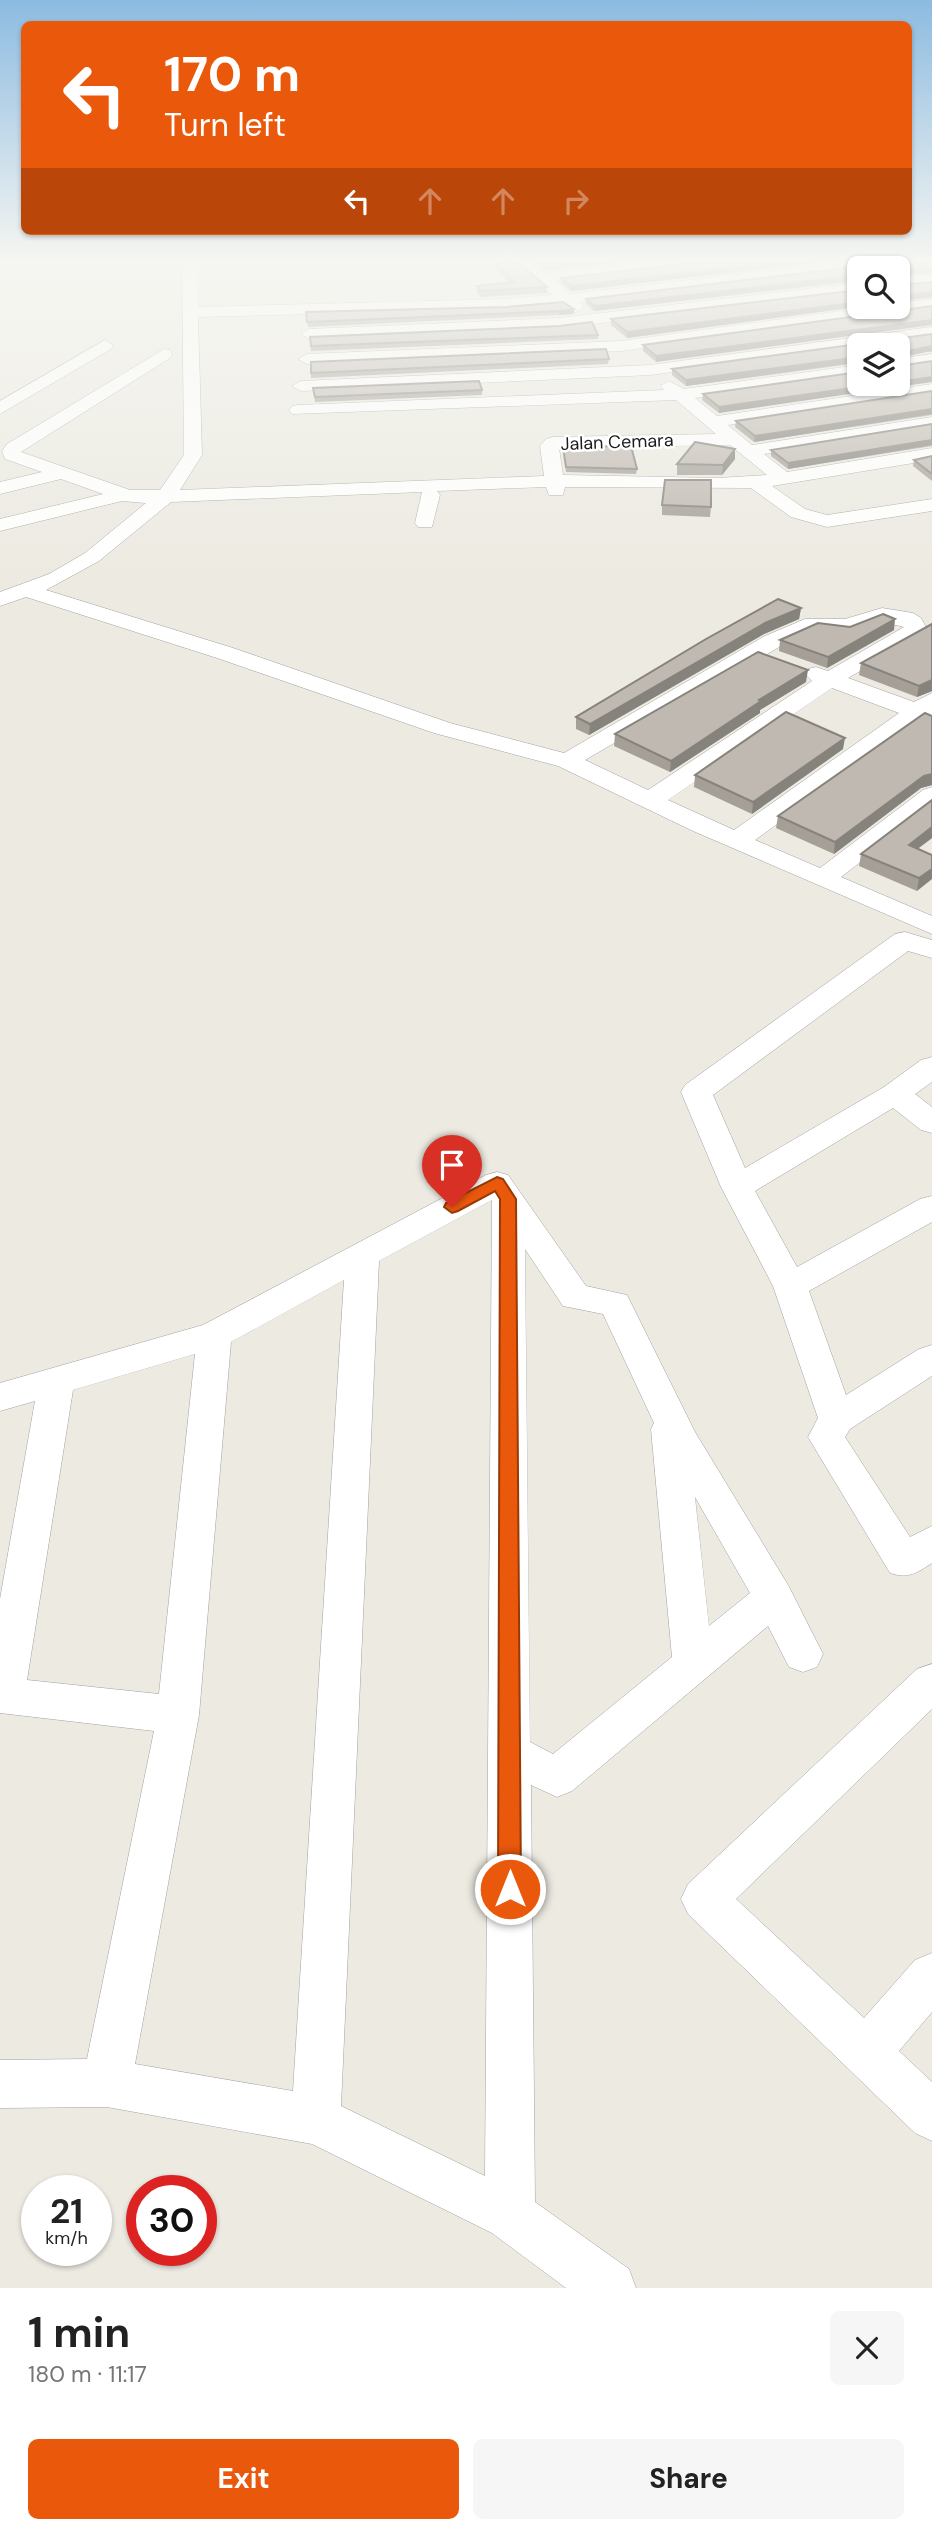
<!DOCTYPE html>
<meta charset="utf-8">
<style>
:root{--surface:#fff;--page:#f6f6f6;--text:#222;--muted:#767676;--accent:#ea580c}
body{margin:0;font-family:"DM Sans",sans-serif;background:var(--page);color:var(--text);height:100vh;display:flex;flex-direction:column;font-size:26px;white-space:nowrap}
*{box-sizing:border-box;margin:0}
p{font-size:23px;color:var(--muted)}
.icon{flex:none;width:38px;height:38px;fill:none;stroke:currentColor;stroke-width:2;stroke-linecap:round;stroke-linejoin:round}
.map{position:relative;height:2288px;overflow:hidden}
.side{display:flex;flex-direction:column;background:var(--surface);flex:1}
.side>*{flex:none}
.banner{position:absolute;left:21px;top:21px;width:891px;height:214px;border-radius:10px;box-shadow:0 2px 5px #0004;background:#ea580c;color:#fff;overflow:hidden}
.controls{position:absolute;left:847px;top:256px;display:grid;gap:14px}
.controls a{display:grid;place-items:center;width:63px;height:63px;border-radius:10px;background:var(--surface);box-shadow:0 2px 5px #0004;font-size:35px}
.speed{position:absolute;left:21px;top:2175px;display:flex;gap:14px;font-size:35px;font-weight:700;text-align:center}
.speed>*{display:grid;place-content:center;width:91px;height:91px;border-radius:50%;background:var(--surface);box-shadow:0 2px 5px #0004;line-height:1}
.speed small{font-size:18px;font-weight:400}
.speed .limit{border:10px solid #d22;background:#fff;color:#111}
.pin{position:absolute;display:grid;place-items:center;width:60px;height:60px;color:#fff;margin:-72px -30px;border-radius:50% 50% 50% 0;rotate:-45deg;box-shadow:0 0 7px #0007}
.pin .icon{rotate:45deg}
.me{position:absolute;width:77px;margin:-38px;rotate:0deg;stroke-linejoin:round;filter:drop-shadow(0 0 5px #0008)}
.turn{display:flex;align-items:center;gap:24px;height:147px;padding:0 28px;font-size:32px}
.turn .icon{width:91px;height:91px;stroke-width:2.5}
.turn b{display:block;font-size:49px;line-height:60px}
.lanes{display:flex;align-items:center;height:66px;padding:0 28px;background:#0003;justify-content:center;gap:35px;direction:ltr}
.lanes .off{opacity:.35}
.round{display:grid;place-items:center;flex:none;width:74px;height:74px;border-radius:10px;background:var(--page)}
.head{display:flex;align-items:center;justify-content:space-between;height:119px;padding:0 28px}
h1{font-size:42px;font-weight:700;line-height:52px}
.primary-button{display:flex;gap:14px;margin-top:auto;padding:14px 28px}
.primary-button a{flex:1;height:80px;border-radius:10px;background:var(--accent);color:#fff;font-size:28px;font-weight:700;line-height:80px;text-align:center}
.primary-button a+a{background:var(--page);color:var(--text)}
.map>svg:first-child{display:block}
</style>
<div class="map">
<svg width="932" height="2288" viewBox="0 0 932 2288">
<rect width="100%" height="100%" fill="#eceae1"/>
<g fill="none" stroke-linecap="round" stroke-linejoin="round">
<g stroke="#a2a2a2" stroke-width="1">
<g id="minor">
<path d="M182,259H197L198,307L506,299L553,295L512,259H528L545,273L672,259H716L708,264L555,281L570,294L868,259H910L903,264L580,302L584,307L576,312L563,304L506,309L198,317L202,455L180,490L544,476L540,446L546,439L553,437L716,434L676,400L292,414L289,410L292,406L298,405L664,390L660,386L669,381L684,389L859,365V375L695,398L717,416L932,384V394L728,425L752,445L932,417V427L764,454L787,472L932,448V460L772,486L805,509L827,515L932,499V511L827,527L791,517L751,488L565,487L563,495H549L546,487L437,491L440,495L432,527H418L415,523L422,492L171,502L99,561L46,590L233,648L450,723L564,753L765,636L805,619H845L882,608L913,613L921,618L927,629L924,634L848,678L914,702L932,693V724L919,721L755,840L820,868L923,790L932,787V807L841,877L932,916V934L693,831L558,766L434,733L217,658L26,597L0,606V592L49,574L85,553L146,503L122,501L0,531V519L103,494L61,479L0,494V482L42,472L5,459L2,451L7,444L164,349L170,350L172,354L170,358L21,452L130,490H160L184,455ZM730,445L767,475L718,478L563,475L559,448ZM883,622L904,627L828,671L816,667L808,669L805,674L812,681L648,790L585,760L781,646L816,631L846,633ZM832,688L899,713L734,830L668,800Z"/>
<path d="M932,274V284L898,288V278Z"/>
<path d="M859,283V293L559,328L309,339L301,334L309,329L559,318Z"/>
<path d="M932,299V309L621,351L307,364L298,359L307,354L621,341L879,306H898V304Z"/>
<path d="M932,327V337L650,375L301,391L292,386L301,381L650,365Z"/>
<path d="M105,340L113,345L111,349L0,414V401Z"/>
<path d="M932,354V364L898,369V359Z"/>
<path d="M905,932L932,940V958L908,951L713,1095L745,1168L884,1087L921,1060L932,1057V1082L915,1094L932,1107V1133L921,1130L893,1108L755,1191L797,1267L920,1199L932,1196V1222L809,1291L846,1395L919,1349L932,1345V1376L850,1429L845,1437L910,1537L932,1526V1563C917,1573 908,1579 890,1573L808,1437L818,1418L773,1286L721,1187L681,1092L685,1085L895,934Z"/>
<path d="M497,1172L508,1175L586,1286L627,1295L695,1432L788,1585L823,1654L817,1667L803,1672L789,1667L768,1626L572,1791L557,1797L531,1785L535,2202L629,2269L636,2288H566L492,2233L312,2144L107,2107L0,2108V2060L87,2059L154,1731L0,1713V1599L35,1401L0,1411V1383L203,1325L486,1175ZM492,1200L485,2176L341,2106L379,1261ZM525,1249L563,1306L603,1314L654,1423L651,1429L672,1657L553,1754L530,1742ZM344,1280L293,2091L135,2064L199,1715L231,1342ZM195,1354L159,1694L27,1680L73,1390ZM695,1497L750,1593L709,1626Z"/>
<path d="M932,1664V1709L736,1899L864,2018L915,1960L932,1953V2012L899,2051L932,2082V2141L915,2133L688,1914L681,1899L688,1884L917,1669Z"/>
</g>
</g>
<use href="#minor" fill="#fff" fill-rule="evenodd"/>
</g>
<g fill="#a59f98">
<path d="M536,259H652L546,270L536,262Z"/>
<path d="M713,259H849L571,291L561,283V278L709,261Z"/>
<path d="M932,259V272L898,276L859,268V281L594,311L586,304V299Z"/>
<path d="M493,260L547,287V293L481,297L477,293V286L509,283L493,266Z"/>
<path d="M864,306L627,338L611,325V319Z"/>
<path d="M932,306L656,362L643,351V345Z"/>
<path d="M574,309V314L559,315L308,327L306,312Z"/>
<path d="M932,334V352L859,345V363L686,386L672,375V369Z"/>
<path d="M598,335V339L311,351L310,342Z"/>
<path d="M609,359L608,364L311,378V362Z"/>
<path d="M859,372L719,413L702,400L703,394Z"/>
<path d="M482,390V395L315,402L314,393Z"/>
<path d="M932,391V415L754,442L735,427L736,421Z"/>
<path d="M932,424V446L788,469L771,456V450Z"/>
<path d="M563,447L637,469L636,474L566,472Z"/>
<path d="M932,456V481L913,466L914,460Z"/>
<path d="M735,459L722,475H677V464Z"/>
<path d="M662,505L711,507L710,517L662,515Z"/>
<path d="M801,608L799,619L764,634L589,735L576,729V717Z"/>
<path d="M932,624V691L917,697L859,675L861,663Z"/>
<path d="M850,627L894,630L827,668L779,651L780,640Z"/>
<path d="M806,682L760,710V713L670,772L614,746L615,734Z"/>
<path d="M932,716V785L921,788L834,854L776,828L778,816Z"/>
<path d="M843,749L752,814L694,787L695,775Z"/>
<path d="M932,800V838L918,848L932,855L917,891L859,866L861,854Z"/>
</g>
<g fill="#86827c">
<path d="M606,259H652L546,270V265Z"/>
<path d="M806,259H849L571,291V286Z"/>
<path d="M932,266V271L898,276V271Z"/>
<path d="M859,275V280L594,311L595,306Z"/>
<path d="M932,292V297L898,302V297Z"/>
<path d="M859,302V306H864L627,338V332Z"/>
<path d="M574,309V314L559,315V311Z"/>
<path d="M932,320V325L656,362V356Z"/>
<path d="M932,346V351L898,358V353Z"/>
<path d="M859,357V362L686,386V380Z"/>
<path d="M932,377V382L719,413V407L887,383H898V382Z"/>
<path d="M932,409V414L754,442L755,436Z"/>
<path d="M932,440V445L788,469V463Z"/>
<path d="M735,449V459L722,475L723,465Z"/>
<path d="M801,608L799,619L764,634L589,735L590,724L765,623Z"/>
<path d="M895,619L894,630L827,668L828,657Z"/>
<path d="M808,670L806,682L760,710V713L670,772L671,761L759,700Z"/>
<path d="M932,680V691L917,697L919,686Z"/>
<path d="M845,738L843,749L752,814L753,802Z"/>
<path d="M932,774V785L921,788L834,854L835,842L924,776Z"/>
<path d="M932,827V838L907,857L909,845Z"/>
<path d="M932,869V879L917,891L919,878Z"/>
</g>
<g fill="#c0b9b1" stroke="#86827c" stroke-width="2">
<path d="M514,259L547,287L481,291L477,286L515,282L493,260Z"/>
<path d="M538,259H606L546,265Z"/>
<path d="M713,259H806L571,286L561,278L709,261Z"/>
<path d="M908,259H932V266L898,271V268H859V275L595,306L586,299L904,261Z"/>
<path d="M932,282V292L898,297V284L899,285Z"/>
<path d="M859,290V302L627,332L611,319Z"/>
<path d="M563,302L574,309L559,311L307,322L306,312L506,307Z"/>
<path d="M932,306V320L656,356L643,345Z"/>
<path d="M592,322L598,335L311,346L310,337L559,326Z"/>
<path d="M932,334V346L898,353V345H859V357L686,380L672,369Z"/>
<path d="M606,349L609,359L311,373V362Z"/>
<path d="M932,361V377L898,382V365L899,366Z"/>
<path d="M859,372V383H887L719,407L703,394Z"/>
<path d="M479,381L482,390L315,397L313,388Z"/>
<path d="M932,391V409L755,436L736,421Z"/>
<path d="M932,424V440L788,463L771,450Z"/>
<path d="M695,442L735,449L723,465L677,464Z"/>
<path d="M631,446L637,469L566,467L563,447Z"/>
<path d="M932,456V474L914,460Z"/>
<path d="M665,480H711V507L662,505Z"/>
<path d="M778,599L801,608L765,623L590,724L576,717L706,639Z"/>
<path d="M883,614L895,619L828,657L780,640L818,623L850,627Z"/>
<path d="M932,624V680L919,686L861,663Z"/>
<path d="M758,652L808,670L759,700L761,701L671,761L615,734Z"/>
<path d="M786,712L845,738L753,802L695,775Z"/>
<path d="M925,713L932,716V774L924,776L835,842L778,816Z"/>
<path d="M932,800V827L909,845L932,855V869L919,878L861,854Z"/>
</g>
<linearGradient id="sky" x2="0" y2="1"><stop stop-color="#8cbbe1"/><stop offset="0.45" stop-color="#f6f6f2"/><stop offset="1" stop-color="#f6f6f2" stop-opacity="0"/></linearGradient>
<rect width="932" height="579" fill="url(#sky)"/>
<path fill="#ea580c" stroke="#983908" stroke-width="2" d="M497,1177L503,1179L516,1199L521,1889L518,1897L510,1900L502,1897L498,1889L500,1199L495,1191L458,1211L452,1213L444,1207L446,1203Z"/>
<g text-anchor="middle" dominant-baseline="central" stroke-width="5" stroke-linejoin="round" paint-order="stroke">
<g font-size="18" fill="#1b1b1b" stroke="#fff">
<text transform="translate(617 442) rotate(-2)">Jalan Cemara</text>
</g>
</g>
</svg>
<div class="controls">
<a><svg class="icon" aria-label="search" viewBox="0 0 24 24"><circle cx="10" cy="10" r="6"/><path d="M15 15l6 6"/></svg></a>
<a><svg class="icon" aria-label="layers" viewBox="0 0 24 24"><path d="M12 4l9 5-9 5-9-5zM3 14l9 5 9-5"/></svg></a>
</div>
<div class="speed"><div>21<small>km/h</small></div><div class="limit">30</div></div>
<div class="pin" style="left:452px;top:1207px;background:#d93025"><svg class="icon" aria-label="arrive" viewBox="0 0 24 24"><path d="M6 21V4h12l-3 4 3 4H6"/></svg></div>
<svg class="me" style="left:510px;top:1889px" viewBox="-20 -20 40 40"><circle r="17" fill="#ea580c" stroke="#fff" stroke-width="3"/><path d="M0-11L8 9 0 5-8 9z" fill="#fff"/></svg>
<div class="banner">
<div class="turn"><svg class="icon" aria-label="left" viewBox="0 0 24 24"><path d="M17 20v-9H6M10 6l-5 5 5 5"/></svg><div><b>170 m</b>Turn left</div></div>
<div class="lanes"><svg class="icon" aria-label="left" viewBox="0 0 24 24"><path d="M17 20v-9H6M10 6l-5 5 5 5"/></svg><svg class="icon off" aria-label="ahead" viewBox="0 0 24 24"><path d="M12 20V5M6 11l6-6 6 6"/></svg><svg class="icon off" aria-label="ahead" viewBox="0 0 24 24"><path d="M12 20V5M6 11l6-6 6 6"/></svg><svg class="icon off" aria-label="right" viewBox="0 0 24 24"><path d="M7 20v-9h11M14 6l5 5-5 5"/></svg></div>
</div>
</div>
<section class="side">
<div class="head"><div><h1>1 min</h1><p>180 m · 11:17</p></div><a class="round"><svg class="icon" aria-label="close" viewBox="0 0 24 24"><path d="M6 6l12 12M18 6L6 18"/></svg></a></div>
<div class="primary-button"><a>Exit</a><a>Share</a></div>
</section>
